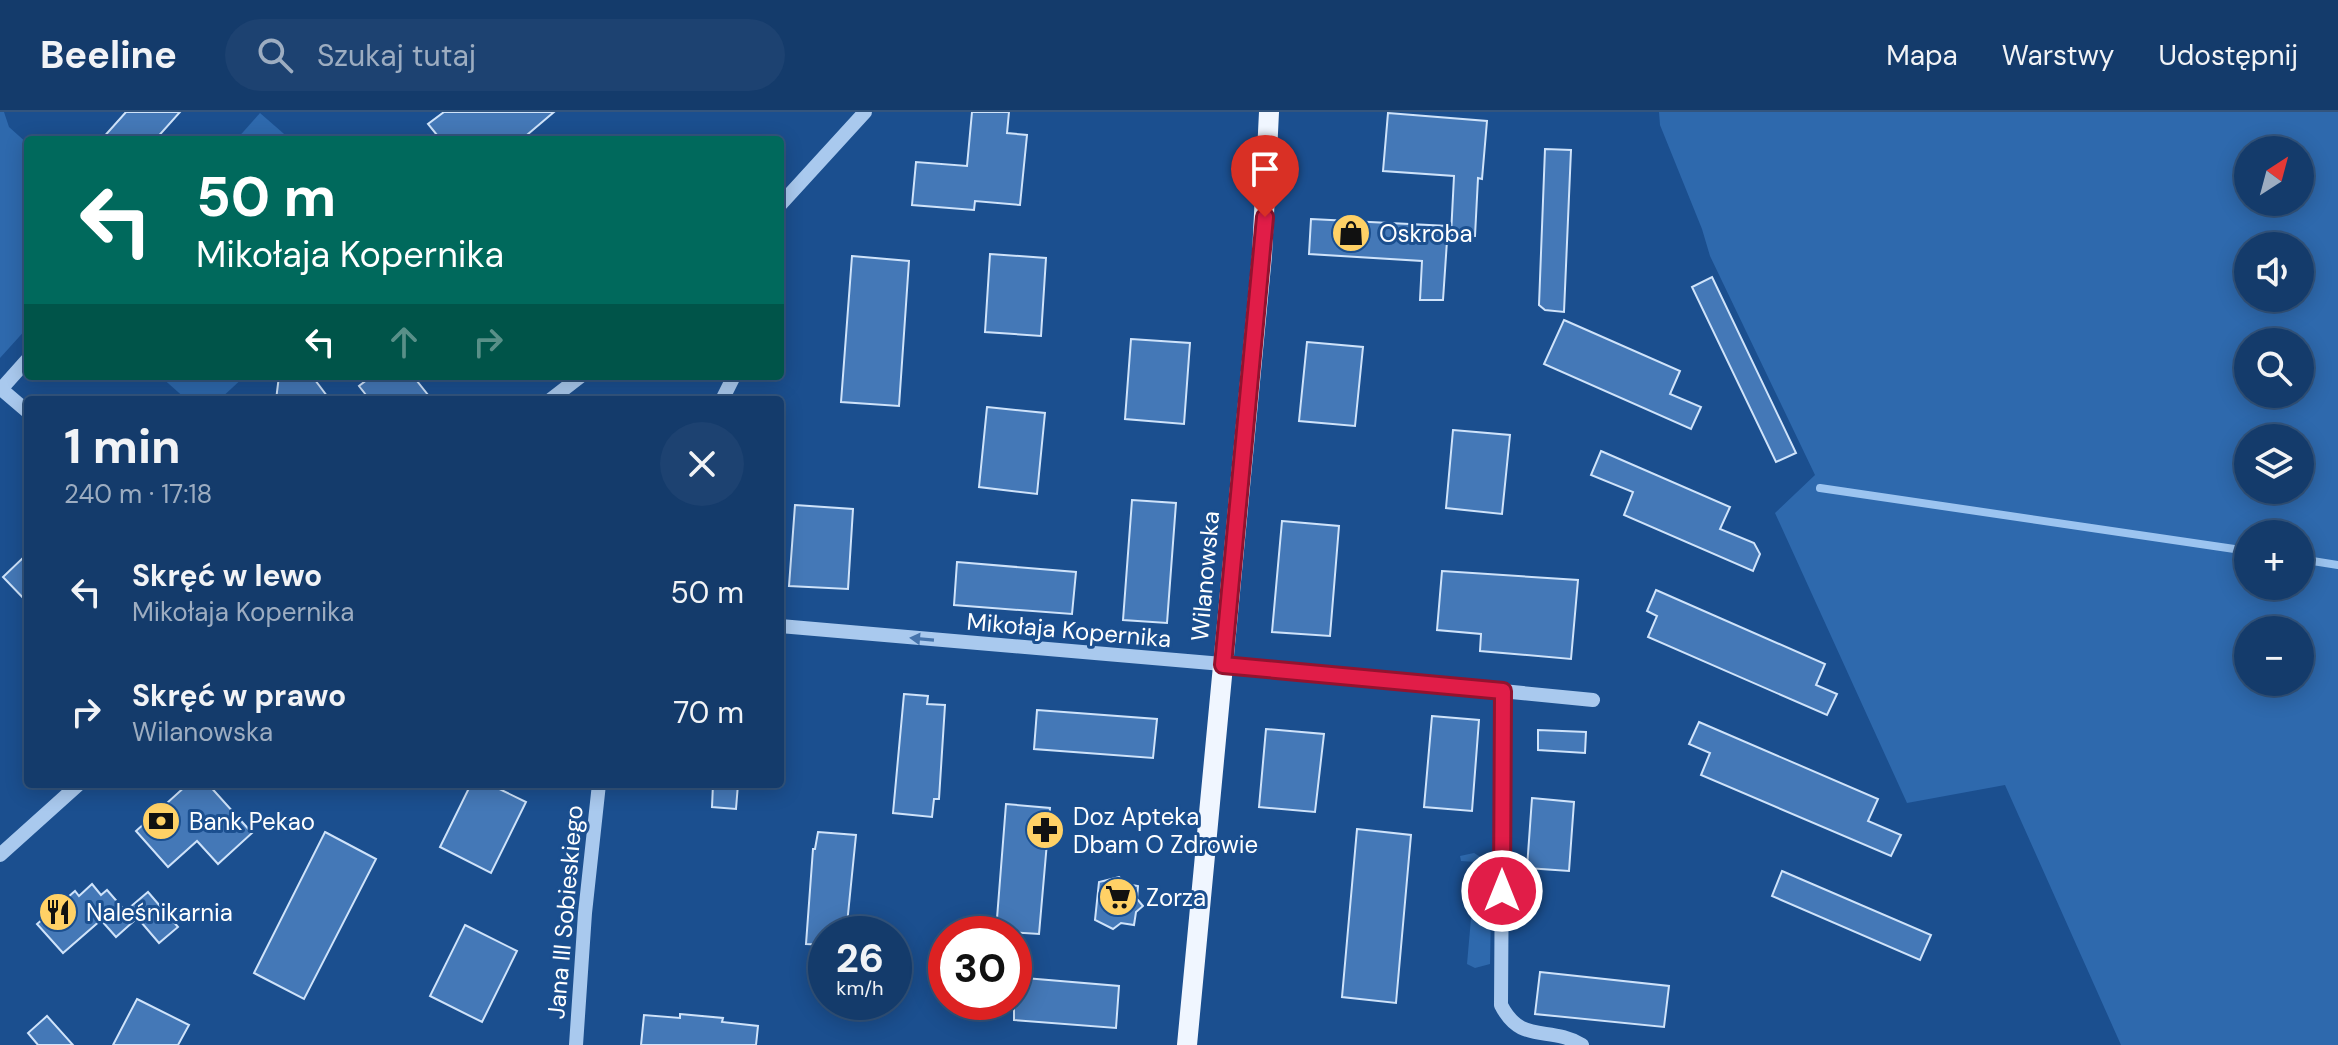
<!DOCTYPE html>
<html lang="pl">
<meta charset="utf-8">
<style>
:root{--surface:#143b6b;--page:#1d4271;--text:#f1f3f6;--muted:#9dadc1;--line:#33557e}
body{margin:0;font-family:"DM Sans",sans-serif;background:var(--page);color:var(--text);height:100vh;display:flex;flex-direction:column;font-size:30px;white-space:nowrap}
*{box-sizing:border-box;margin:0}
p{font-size:26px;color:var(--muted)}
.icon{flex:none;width:44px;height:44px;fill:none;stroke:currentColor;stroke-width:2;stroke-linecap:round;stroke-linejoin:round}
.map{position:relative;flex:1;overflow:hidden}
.panel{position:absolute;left:24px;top:284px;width:760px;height:392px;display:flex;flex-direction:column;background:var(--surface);border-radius:8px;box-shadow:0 4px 20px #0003,0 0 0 2px var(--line)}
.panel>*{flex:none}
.hud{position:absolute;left:24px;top:24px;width:760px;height:244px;border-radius:8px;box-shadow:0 4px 20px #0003,0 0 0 2px var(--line);background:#00695c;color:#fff;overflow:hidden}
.needle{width:52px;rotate:36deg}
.buttons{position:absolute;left:2234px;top:24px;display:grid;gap:16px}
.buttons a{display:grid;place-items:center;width:80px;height:80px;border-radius:50%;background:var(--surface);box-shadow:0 4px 20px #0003,0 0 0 2px var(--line);font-size:40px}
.speed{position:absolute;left:808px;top:804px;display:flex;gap:16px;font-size:40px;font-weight:700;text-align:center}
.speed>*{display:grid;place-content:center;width:104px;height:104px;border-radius:50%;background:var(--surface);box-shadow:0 4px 20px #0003,0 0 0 2px var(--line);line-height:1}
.speed small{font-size:20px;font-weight:400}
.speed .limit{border:12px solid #d22;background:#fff;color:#111}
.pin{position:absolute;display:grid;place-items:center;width:68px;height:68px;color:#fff;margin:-82px -34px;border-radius:50% 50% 50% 0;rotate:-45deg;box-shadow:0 0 8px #0007}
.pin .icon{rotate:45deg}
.me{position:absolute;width:88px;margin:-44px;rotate:0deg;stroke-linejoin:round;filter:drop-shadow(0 0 6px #0008)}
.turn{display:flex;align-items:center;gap:28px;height:168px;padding:0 40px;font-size:36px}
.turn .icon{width:104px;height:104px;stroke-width:2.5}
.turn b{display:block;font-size:56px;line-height:68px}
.lanes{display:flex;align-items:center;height:76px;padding:0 40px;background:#0003;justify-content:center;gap:40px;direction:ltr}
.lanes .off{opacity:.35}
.round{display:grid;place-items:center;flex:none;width:84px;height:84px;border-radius:42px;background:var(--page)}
.head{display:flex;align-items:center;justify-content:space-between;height:136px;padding:0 40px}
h1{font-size:48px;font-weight:700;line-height:60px}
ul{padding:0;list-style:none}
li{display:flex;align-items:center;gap:24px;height:120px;padding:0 40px}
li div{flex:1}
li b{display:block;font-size:30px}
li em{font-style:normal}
header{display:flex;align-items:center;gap:48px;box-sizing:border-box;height:112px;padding:0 40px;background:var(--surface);border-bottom:2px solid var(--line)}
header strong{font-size:38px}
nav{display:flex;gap:44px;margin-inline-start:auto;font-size:28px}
.search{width:560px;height:72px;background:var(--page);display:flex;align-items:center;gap:20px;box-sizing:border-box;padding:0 28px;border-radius:44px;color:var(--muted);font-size:30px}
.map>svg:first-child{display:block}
</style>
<header>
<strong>Beeline</strong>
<div class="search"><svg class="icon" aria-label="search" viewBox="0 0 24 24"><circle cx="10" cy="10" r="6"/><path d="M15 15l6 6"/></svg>Szukaj tutaj</div>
<nav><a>Mapa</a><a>Warstwy</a><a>Udostępnij</a></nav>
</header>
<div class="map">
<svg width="2338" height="933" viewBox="0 0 2338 933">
<rect width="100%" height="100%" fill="#1b4f8f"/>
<g fill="#2e69ad" fill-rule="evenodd">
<path d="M0,0H4L9,15L28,32V215L0,246Z"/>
<path d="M1659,0H2338V933H2121L2005,673L1907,691L1775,401L1815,363L1710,144L1702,117L1660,13ZM2300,38V90H2248V38ZM2248,134H2300V186H2248ZM2248,230H2300V282H2248ZM2300,326V378H2248V326ZM2300,422V474H2248V422ZM2300,518V570H2248V518Z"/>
<path d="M260,1L291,28H236Z"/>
<path d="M160,264H245L219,288H187Z"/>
<path d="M1474,741L1492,752L1490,852L1475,856L1467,852L1476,750L1461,749L1460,744Z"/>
</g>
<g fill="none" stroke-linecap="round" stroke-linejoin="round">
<g stroke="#9cc4f0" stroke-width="8">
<path d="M1820,376L2248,439"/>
<path d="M2300,447L2338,453"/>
</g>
</g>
<g fill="#4478b7" stroke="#cfe3fa" stroke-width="2">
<path d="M126,0H180L155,28H101Z"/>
<path d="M444,0H554L521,28H441L428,12Z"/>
<path d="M972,0H1009L1007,21L1027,23L1020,93L975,89L974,98L912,93L916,50L967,54Z"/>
<path d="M1388,1L1487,9L1482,67L1478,66L1475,124L1451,123L1454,64L1383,59Z"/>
<path d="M1545,37L1571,38L1564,200L1545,198L1539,193Z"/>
<path d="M1311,107L1448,114L1443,188H1420L1422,149L1309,142Z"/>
<path d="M990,142L1046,146L1041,224L985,220Z"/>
<path d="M852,144L909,149L899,294L841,290Z"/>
<path d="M1712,165L1796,341L1776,350L1692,175Z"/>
<path d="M1564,208L1680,259L1670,282L1701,295L1691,317L1544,252Z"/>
<path d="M1131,227L1190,231L1184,312L1125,307Z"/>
<path d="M1307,230L1363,235L1355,314L1299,309Z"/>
<path d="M279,264H312L330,288H276Z"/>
<path d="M372,264H413L432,288H370L359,274Z"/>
<path d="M987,295L1045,301L1037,382L979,375Z"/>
<path d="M1453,318L1510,323L1502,402L1446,396Z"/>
<path d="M1601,339L1730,395L1720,417L1754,431L1760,442L1753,459L1624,403L1633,380L1591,363Z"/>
<path d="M1132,388L1176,391L1167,511L1123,508Z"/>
<path d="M795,393L853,397L848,477L789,474Z"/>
<path d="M1282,409L1339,414L1330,524L1272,520Z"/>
<path d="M28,441V491L3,465Z"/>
<path d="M957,450L1076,460L1072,502L954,493Z"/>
<path d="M1442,459L1578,468L1571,547L1480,539L1481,522L1437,518Z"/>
<path d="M1656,478L1825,552L1816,573L1837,582L1827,603L1648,525L1657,504L1647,499Z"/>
<path d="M904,582L928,584L927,592L945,593L939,687H934L932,705L893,701Z"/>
<path d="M1037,598L1157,607L1153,646L1034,637Z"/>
<path d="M1432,604L1479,608L1472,699L1424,695Z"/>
<path d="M1699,610L1878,687L1868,709L1901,723L1891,744L1701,663L1710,641L1689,632Z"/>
<path d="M1266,617L1324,622L1315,700L1259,695Z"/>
<path d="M1538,618L1586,620L1585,641L1538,638Z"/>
<path d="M188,672H208L252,721L218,752L197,729L168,755L136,719Z"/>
<path d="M471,672H489L526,690L491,761L440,735Z"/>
<path d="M713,672H738L736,697L712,695Z"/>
<path d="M1532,686L1574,690L1569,759L1527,756Z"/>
<path d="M1006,692L1050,696L1039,822L996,819Z"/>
<path d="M1357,717L1411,723L1396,891L1342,885Z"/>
<path d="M325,720L376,747L304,887L254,861Z"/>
<path d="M818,720L856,723L846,822H826V833L806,832L813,737H815Z"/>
<path d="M1782,759L1931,823L1920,848L1772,784Z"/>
<path d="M1119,765L1126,772L1138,774L1137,787L1143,794L1136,800L1134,813L1121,811L1113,817L1095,808L1099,770Z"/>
<path d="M92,772L101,783L107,778L134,809L116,825L101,808L63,841L37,812L75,779L79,784Z"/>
<path d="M148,780L178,815L159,831L129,796Z"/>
<path d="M465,813L517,839L482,910L430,884Z"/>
<path d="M1540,860L1669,874L1664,915L1535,902Z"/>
<path d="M1014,865L1119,874L1116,916L1014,908Z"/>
<path d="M137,887L189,913L178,933H113Z"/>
<path d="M680,902L723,906L722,910L758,914L756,933H641L644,903L680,906Z"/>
<path d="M47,904L73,933H38L28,921Z"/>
</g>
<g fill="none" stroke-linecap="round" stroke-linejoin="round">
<g stroke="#a9c9ee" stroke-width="14">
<path d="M780,93L865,0"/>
<path d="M0,276L28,300"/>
<path d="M2,276L28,247"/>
<path d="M550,288L581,264"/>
<path d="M722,288L734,264"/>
<path d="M780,514L1269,556L1593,588"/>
<path d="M1503,579L1501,893C1521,933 1549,913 1582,933"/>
<path d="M0,743L79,672"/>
<path d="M576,933L585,801L599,672"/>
</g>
<path stroke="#f0f6ff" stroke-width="20" d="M1187,933L1262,143L1269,0"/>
</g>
<defs><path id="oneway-solid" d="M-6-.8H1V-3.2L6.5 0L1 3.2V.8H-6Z" transform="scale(2)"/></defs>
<use fill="#4674ac" href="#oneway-solid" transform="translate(922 527) rotate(-175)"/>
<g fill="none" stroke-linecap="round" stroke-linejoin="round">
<g stroke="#92132f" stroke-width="20">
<path id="route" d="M1265,105L1223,553L1503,579L1502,779"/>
</g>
<use href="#route" stroke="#e11d48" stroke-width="14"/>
</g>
<defs>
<g id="shop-disc" transform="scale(2)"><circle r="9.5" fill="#ffd166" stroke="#1b4f8f"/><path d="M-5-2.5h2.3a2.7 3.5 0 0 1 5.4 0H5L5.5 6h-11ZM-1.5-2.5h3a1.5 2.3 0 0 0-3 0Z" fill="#111"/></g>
<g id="bank-disc" transform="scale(2)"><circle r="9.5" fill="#ffd166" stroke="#1b4f8f"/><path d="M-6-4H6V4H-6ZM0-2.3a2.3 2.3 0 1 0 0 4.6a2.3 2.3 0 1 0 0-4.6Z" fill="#111"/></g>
<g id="pharmacy-disc" transform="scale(2)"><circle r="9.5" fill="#ffd166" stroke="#1b4f8f"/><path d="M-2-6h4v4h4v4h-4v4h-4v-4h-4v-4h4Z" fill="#111"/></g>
<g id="supermarket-disc" transform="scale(2)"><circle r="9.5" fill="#ffd166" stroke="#1b4f8f"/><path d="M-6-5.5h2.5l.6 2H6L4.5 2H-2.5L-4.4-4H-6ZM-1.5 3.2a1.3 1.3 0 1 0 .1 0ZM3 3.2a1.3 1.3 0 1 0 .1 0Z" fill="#111"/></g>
<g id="restaurant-disc" transform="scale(2)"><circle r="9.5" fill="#ffd166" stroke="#1b4f8f"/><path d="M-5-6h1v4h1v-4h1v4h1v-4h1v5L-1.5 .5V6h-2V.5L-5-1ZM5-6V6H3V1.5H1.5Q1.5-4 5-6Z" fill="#111"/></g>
</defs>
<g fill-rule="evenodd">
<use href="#shop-disc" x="1351" y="121"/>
<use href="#bank-disc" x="161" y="709"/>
<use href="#pharmacy-disc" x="1045" y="718"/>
<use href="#supermarket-disc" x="1118" y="785"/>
<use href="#restaurant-disc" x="58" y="800"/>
</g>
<g text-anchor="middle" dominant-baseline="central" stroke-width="6" stroke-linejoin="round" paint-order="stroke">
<g font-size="24" fill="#fff" stroke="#1b4f8f" text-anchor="start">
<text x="1379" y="121">Oskroba</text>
<text x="1073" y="704">Doz Apteka<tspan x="1073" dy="28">Dbam O Zdrowie</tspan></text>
<text x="189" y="709">Bank Pekao</text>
<text x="1146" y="785">Zorza</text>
<text x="86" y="800">Naleśnikarnia</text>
</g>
<g font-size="24" fill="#fff" stroke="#1b4f8f">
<text transform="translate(1205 464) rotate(-85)">Wilanowska</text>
<text transform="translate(1069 518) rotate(5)">Mikołaja Kopernika</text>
<text transform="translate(565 800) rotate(-85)">Jana III Sobieskiego</text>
</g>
</g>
</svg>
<div class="buttons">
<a><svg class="needle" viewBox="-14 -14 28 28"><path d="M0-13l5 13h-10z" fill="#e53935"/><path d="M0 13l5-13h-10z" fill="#9dadc1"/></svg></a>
<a><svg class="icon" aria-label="sound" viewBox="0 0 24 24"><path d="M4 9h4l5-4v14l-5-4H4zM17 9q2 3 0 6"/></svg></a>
<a><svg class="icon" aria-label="search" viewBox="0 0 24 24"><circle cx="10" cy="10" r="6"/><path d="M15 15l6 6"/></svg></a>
<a><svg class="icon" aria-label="layers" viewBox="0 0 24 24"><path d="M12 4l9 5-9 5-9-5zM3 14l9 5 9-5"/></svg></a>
<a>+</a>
<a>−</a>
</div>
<div class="speed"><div>26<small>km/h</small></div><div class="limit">30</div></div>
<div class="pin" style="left:1265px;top:105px;background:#d93025"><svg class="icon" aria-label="arrive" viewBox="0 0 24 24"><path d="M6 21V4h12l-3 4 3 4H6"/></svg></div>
<svg class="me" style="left:1502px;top:779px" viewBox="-20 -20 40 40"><circle r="17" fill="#e11d48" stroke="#fff" stroke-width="3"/><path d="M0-11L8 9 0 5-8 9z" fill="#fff"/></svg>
<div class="hud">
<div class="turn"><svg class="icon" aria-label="left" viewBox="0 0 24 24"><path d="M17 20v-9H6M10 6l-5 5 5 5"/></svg><div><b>50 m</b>Mikołaja Kopernika</div></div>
<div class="lanes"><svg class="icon" aria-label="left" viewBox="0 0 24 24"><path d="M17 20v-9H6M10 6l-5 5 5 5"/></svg><svg class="icon off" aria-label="ahead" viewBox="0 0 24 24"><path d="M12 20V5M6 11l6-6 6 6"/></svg><svg class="icon off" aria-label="right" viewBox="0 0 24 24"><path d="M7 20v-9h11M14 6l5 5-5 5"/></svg></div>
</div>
<section class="panel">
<div class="head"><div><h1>1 min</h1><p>240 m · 17:18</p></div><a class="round"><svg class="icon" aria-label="close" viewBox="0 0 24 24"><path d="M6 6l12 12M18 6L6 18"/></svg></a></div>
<ul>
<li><svg class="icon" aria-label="left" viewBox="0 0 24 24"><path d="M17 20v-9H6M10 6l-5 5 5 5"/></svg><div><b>Skręć w lewo</b><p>Mikołaja Kopernika</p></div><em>50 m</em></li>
<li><svg class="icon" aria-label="right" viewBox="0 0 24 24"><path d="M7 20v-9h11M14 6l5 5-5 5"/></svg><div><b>Skręć w prawo</b><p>Wilanowska</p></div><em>70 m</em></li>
</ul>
</section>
</div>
